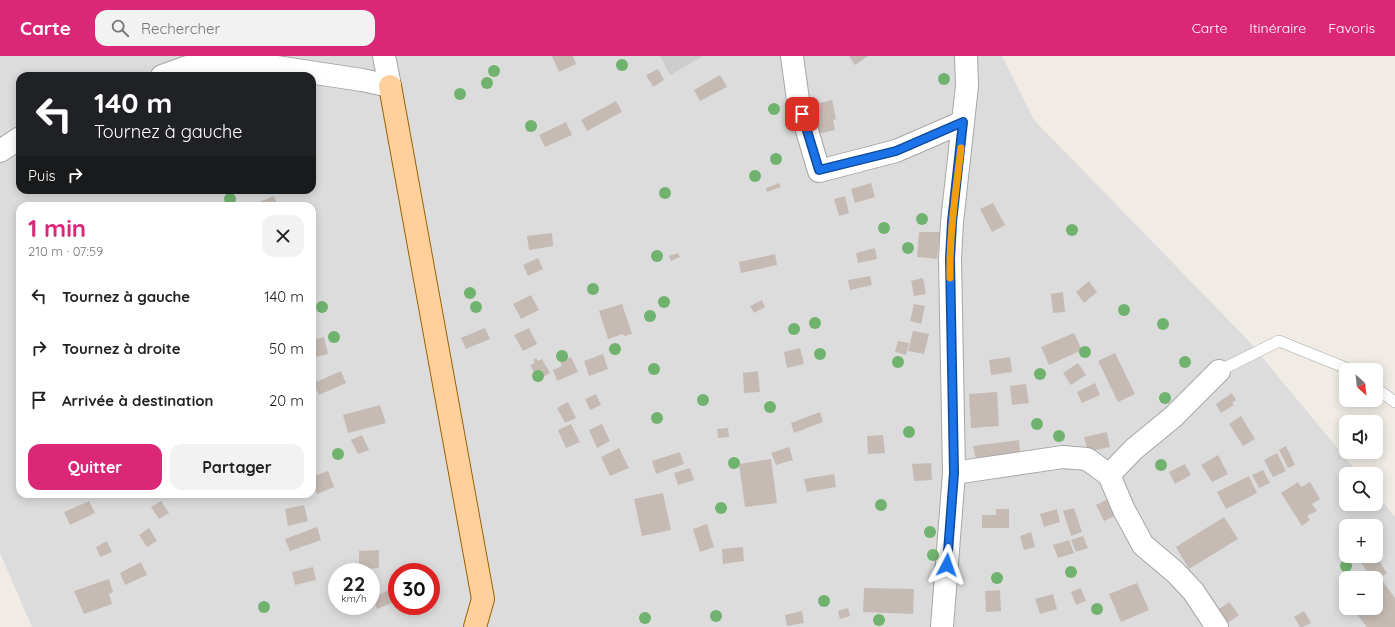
<!DOCTYPE html>
<html lang="fr">
<meta charset="utf-8">
<style>
:root{--surface:#fff;--page:#f2f2f2;--text:#222;--muted:#767676;--accent:#db2777}
body{margin:0;font-family:Quicksand,sans-serif;background:var(--page);color:var(--text);height:100vh;display:flex;flex-direction:column;font-size:15px;white-space:nowrap}
*{box-sizing:border-box;margin:0}
p{font-size:13px;color:var(--muted)}
.icon{flex:none;width:22px;height:22px;fill:none;stroke:currentColor;stroke-width:2;stroke-linecap:round;stroke-linejoin:round}
.map{position:relative;flex:1;overflow:hidden}
.sheet{position:absolute;left:16px;top:146px;width:300px;height:296px;display:flex;flex-direction:column;background:var(--surface);border-radius:12px;box-shadow:0 2px 10px #0003}
.sheet>*{flex:none}
.hud{position:absolute;left:16px;top:16px;width:300px;height:122px;border-radius:12px;box-shadow:0 2px 10px #0003;background:#202124;color:#fff;overflow:hidden}
.needle{width:26px;rotate:153deg}
.fabs{position:absolute;left:1339px;top:307px;display:grid;gap:8px}
.fabs a{display:grid;place-items:center;width:44px;height:44px;border-radius:8px;background:var(--surface);box-shadow:0 2px 10px #0003;font-size:20px}
.speed{position:absolute;left:328px;top:507px;display:flex;gap:8px;font-size:20px;font-weight:700;text-align:center}
.speed>*{display:grid;place-content:center;width:52px;height:52px;border-radius:50%;background:var(--surface);box-shadow:0 2px 10px #0003;line-height:1}
.speed small{font-size:10px;font-weight:400}
.speed .limit{border:6px solid #d22;background:#fff;color:#111}
.pin{position:absolute;display:grid;place-items:center;width:34px;height:34px;color:#fff;margin:-17px;border-radius:8px;box-shadow:0 2px 6px #0006}
.me{position:absolute;width:44px;margin:-22px;rotate:4deg;stroke-linejoin:round;filter:drop-shadow(0 0 3px #0008)}
.turn{display:flex;align-items:center;gap:14px;height:84px;padding:0 12px;font-size:18px}
.turn .icon{width:52px;height:52px;stroke-width:2.5}
.turn b{display:block;font-size:28px;line-height:34px}
.then{display:flex;align-items:center;height:38px;padding:0 12px;background:#0003;gap:8px;font-size:15px}
.round{display:grid;place-items:center;flex:none;width:42px;height:42px;border-radius:12px;background:var(--page)}
.headline{display:flex;align-items:center;justify-content:space-between;height:68px;padding:0 12px}
h1{font-size:24px;font-weight:800;line-height:30px;color:var(--accent)}
.button{display:flex;gap:8px;margin-top:auto;padding:8px 12px}
.button a{flex:1;height:46px;border-radius:12px;background:var(--accent);color:#fff;font-size:16px;font-weight:800;line-height:46px;text-align:center}
.button a+a{background:var(--page);color:var(--text)}
ul{padding:0;list-style:none}
li{display:flex;align-items:center;gap:12px;height:52px;padding:0 12px}
li div{flex:1}
li b{display:block;font-size:15px}
li em{font-style:normal}
header{display:flex;align-items:center;gap:24px;box-sizing:border-box;height:56px;padding:0 20px;background:var(--accent);color:#fff}
header strong{font-size:19px}
nav{display:flex;gap:22px;margin-inline-start:auto;font-size:14px}
.search{width:280px;height:36px;background:var(--page);display:flex;align-items:center;gap:10px;box-sizing:border-box;padding:0 14px;border-radius:12px;color:var(--muted);font-size:15px}
.map>svg:first-child{display:block}
</style>
<header>
<strong>Carte</strong>
<div class="search"><svg class="icon" aria-label="search" viewBox="0 0 24 24"><circle cx="10" cy="10" r="6"/><path d="M15 15l6 6"/></svg>Rechercher</div>
<nav><a>Carte</a><a>Itinéraire</a><a>Favoris</a></nav>
</header>
<div class="map">
<svg width="1395" height="571" viewBox="0 0 1395 571">
<rect width="100%" height="100%" fill="#f0ece5"/>
<path fill="#dddcdc" fill-rule="evenodd" d="M0,0H1002L1034,64L1247,283L1359,418H1346V448H1376V438L1395,461V571H32L0,497ZM20,20H312V134H20ZM20,150H312V438H20ZM1346,470H1376V500H1346ZM337,516H371V550H337ZM397,516H431V550H397ZM1346,522H1376V552H1346Z"/>
<path fill="#cdcdcd" d="M660,0H703L670,19Z"/>
<g fill="#c5bbb4">
<path d="M552,0H573L576,8L559,16Z"/>
<path d="M849,0H868L855,9Z"/>
<path d="M658,13L664,24L653,31L646,19Z"/>
<path d="M720,19L727,31L700,45L694,34Z"/>
<path d="M832,44L836,63L833,64L835,74L817,78L811,49Z"/>
<path d="M616,45L622,56L587,75L581,64Z"/>
<path d="M566,66L572,79L545,91L539,79Z"/>
<path d="M779,127L781,131L767,136L766,132Z"/>
<path d="M871,127L875,141L855,147L851,133Z"/>
<path d="M274,140L278,150H261L259,146Z"/>
<path d="M845,140L849,157L839,160L834,143Z"/>
<path d="M993,147L1005,169L992,176L980,153Z"/>
<path d="M919,176H940L937,203L917,201Z"/>
<path d="M552,177L553,190L529,194L527,180Z"/>
<path d="M875,192L877,203L858,207L856,197Z"/>
<path d="M678,197L680,201L671,205L669,200Z"/>
<path d="M775,198L777,209L741,217L739,206Z"/>
<path d="M538,202L543,213L528,220L523,209Z"/>
<path d="M870,220L872,229L850,234L848,224Z"/>
<path d="M923,222L926,238L914,240L911,225Z"/>
<path d="M1089,225L1097,236L1084,247L1076,236Z"/>
<path d="M1063,236L1065,256L1053,257L1051,238Z"/>
<path d="M531,239L539,254L521,263L513,248Z"/>
<path d="M762,244L765,251L754,257L750,250Z"/>
<path d="M622,248L632,278L624,280L623,278L608,283L599,255Z"/>
<path d="M914,248L925,250L921,268L910,265Z"/>
<path d="M485,272L490,283L466,293L461,282Z"/>
<path d="M529,272L537,288L523,295L514,279Z"/>
<path d="M913,275L929,278L924,298L908,295Z"/>
<path d="M1074,277L1082,294L1049,309L1041,291Z"/>
<path d="M324,281L328,298L312,302V284Z"/>
<path d="M898,285L909,287L906,299L895,296Z"/>
<path d="M800,292L804,308L787,312L784,296Z"/>
<path d="M1115,297L1135,338L1118,346L1098,305Z"/>
<path d="M603,298L608,313L589,320L584,305Z"/>
<path d="M571,301L578,316L557,325L553,314L562,310L560,305Z"/>
<path d="M1010,301L1012,316L991,319L989,304Z"/>
<path d="M536,302L538,305L542,303L550,317L538,324L530,309L535,307L533,304Z"/>
<path d="M1078,307L1086,319L1071,329L1063,317Z"/>
<path d="M341,315L346,327L319,339L314,327Z"/>
<path d="M758,315L760,336L744,337L743,317Z"/>
<path d="M1095,327L1100,339L1082,347L1077,336Z"/>
<path d="M1026,328L1029,347L1012,349L1010,330Z"/>
<path d="M997,336L999,370L971,372L969,338Z"/>
<path d="M1232,337L1236,344L1232,347L1234,349L1221,357L1216,348Z"/>
<path d="M596,338L601,349L590,354L585,343Z"/>
<path d="M568,346L576,362L565,367L557,352Z"/>
<path d="M380,349L386,367L348,377L343,359Z"/>
<path d="M820,356L823,366L794,377L791,367Z"/>
<path d="M1241,360L1255,383L1243,390L1229,368Z"/>
<path d="M571,368L580,386L566,392L558,374Z"/>
<path d="M602,368L610,385L597,392L589,374Z"/>
<path d="M728,372L729,381L718,382L717,373Z"/>
<path d="M1107,376L1110,391L1088,396L1084,381Z"/>
<path d="M362,379L369,394L358,398L351,384Z"/>
<path d="M883,379L885,397L868,398L867,380Z"/>
<path d="M1019,384L1020,398L976,404L973,390Z"/>
<path d="M1286,390L1295,409L1288,412L1279,394Z"/>
<path d="M789,391L793,404L776,409L771,397Z"/>
<path d="M619,392L629,412L610,420L601,401Z"/>
<path d="M680,396L684,408L656,418L652,405Z"/>
<path d="M1277,397L1286,415L1273,421L1264,404Z"/>
<path d="M1218,399L1228,418L1212,426L1201,409Z"/>
<path d="M771,403L777,447L745,451L739,408Z"/>
<path d="M931,407L932,424L914,425L912,408Z"/>
<path d="M1185,408L1191,419L1175,428L1169,416Z"/>
<path d="M690,412L694,424L678,429L674,417Z"/>
<path d="M1263,414L1270,427L1259,432L1252,419Z"/>
<path d="M328,415L334,431L317,438L312,425V421Z"/>
<path d="M834,418L836,431L807,436L804,423Z"/>
<path d="M1249,420L1257,437L1226,453L1217,436Z"/>
<path d="M1298,426L1301,431L1310,426L1320,443L1312,448L1317,455L1307,460L1310,464L1302,470L1281,437Z"/>
<path d="M663,437L671,474L642,480L634,443Z"/>
<path d="M1112,441L1121,457L1104,465L1096,449Z"/>
<path d="M89,445L95,457L70,469L64,456Z"/>
<path d="M161,445L169,457L159,463L151,451Z"/>
<path d="M304,449L308,465L288,470L285,453Z"/>
<path d="M1074,452L1082,476L1071,480L1063,455Z"/>
<path d="M996,453H1009V472H982V459H996Z"/>
<path d="M1057,453L1060,466L1044,471L1040,458Z"/>
<path d="M1224,461L1238,483L1189,513L1176,491Z"/>
<path d="M707,468L714,491L700,496L693,473Z"/>
<path d="M317,471L321,484L290,495L285,483Z"/>
<path d="M149,472L157,485L147,491L139,479Z"/>
<path d="M1031,476L1035,491L1024,494L1020,480Z"/>
<path d="M1083,480L1088,492L1076,496L1071,484Z"/>
<path d="M1069,484L1074,497L1058,502L1053,489Z"/>
<path d="M107,485L112,496L100,501L96,491Z"/>
<path d="M743,491L744,505L723,508L722,493Z"/>
<path d="M379,494V512L359,513V495Z"/>
<path d="M1364,500H1376L1387,517L1376,524V522H1371L1359,503Z"/>
<path d="M141,506L147,519L125,529L120,517Z"/>
<path d="M313,511L316,524L295,529L292,516Z"/>
<path d="M109,523L113,536L109,538L112,548L84,558L74,535Z"/>
<path d="M1381,523L1395,542V571H1367L1352,552H1376V527Z"/>
<path d="M1137,527L1149,554L1121,566L1109,538Z"/>
<path d="M397,531V545L377,553L373,541Z"/>
<path d="M864,532L914,533L913,558L863,556Z"/>
<path d="M1081,532L1086,545L1076,549L1071,536Z"/>
<path d="M1000,534L1001,555L986,556L985,535Z"/>
<path d="M1053,538L1057,553L1040,558L1035,543Z"/>
<path d="M1229,546L1239,559L1225,569L1216,555Z"/>
<path d="M848,552L850,560L840,563L838,555Z"/>
<path d="M802,555L804,567L787,570L785,559Z"/>
<path d="M1304,555L1311,567L1303,571H1300L1294,561Z"/>
</g>
<g fill="none" stroke-linecap="round" stroke-linejoin="round">
<g stroke="#a6a6a6" stroke-width="12">
<g id="service">
<path d="M1219,315L1279,285L1351,314"/>
<path d="M1376,332L1395,346"/>
</g>
</g>
<g stroke="#a6a6a6" stroke-width="24">
<g id="minor">
<path d="M792,0L798,44L819,115L896,95L963,66"/>
<path d="M162,20L187,11H276L362,24L390,30"/>
<path d="M0,95L20,82"/>
<path d="M954,417L1063,401L1087,403L1109,419L1124,454L1143,489L1175,516L1193,535L1217,571"/>
<path d="M1109,419L1134,393L1173,361L1219,315"/>
<path d="M942,571L954,417L950,203L952,166L967,30L966,0"/>
</g>
</g>
<g stroke="#a6a6a6" stroke-width="24">
<path id="tertiary" d="M384,0L390,30"/>
</g>
<g stroke="#9b6200" stroke-width="24">
<path id="primary" d="M390,30L483,543L475,571"/>
</g>
<use href="#service" stroke="#fff" stroke-width="11"/>
<use href="#minor" stroke="#fff" stroke-width="22"/>
<use href="#tertiary" stroke="#fff" stroke-width="22"/>
<use href="#primary" stroke="#ffd09c" stroke-width="22"/>
</g>
<g fill="#6fb36e">
<circle cx="622" cy="9" r="6"/>
<circle cx="494" cy="15" r="6"/>
<circle cx="944" cy="23" r="6"/>
<circle cx="487" cy="27" r="6"/>
<circle cx="460" cy="38" r="6"/>
<circle cx="774" cy="53" r="6"/>
<circle cx="531" cy="70" r="6"/>
<circle cx="776" cy="103" r="6"/>
<circle cx="755" cy="120" r="6"/>
<circle cx="665" cy="137" r="6"/>
<circle cx="230" cy="143" r="6"/>
<circle cx="922" cy="163" r="6"/>
<circle cx="884" cy="172" r="6"/>
<circle cx="1072" cy="174" r="6"/>
<circle cx="908" cy="192" r="6"/>
<circle cx="657" cy="200" r="6"/>
<circle cx="593" cy="233" r="6"/>
<circle cx="470" cy="237" r="6"/>
<circle cx="664" cy="246" r="6"/>
<circle cx="322" cy="251" r="6"/>
<circle cx="476" cy="251" r="6"/>
<circle cx="1124" cy="254" r="6"/>
<circle cx="650" cy="260" r="6"/>
<circle cx="815" cy="267" r="6"/>
<circle cx="1163" cy="268" r="6"/>
<circle cx="794" cy="273" r="6"/>
<circle cx="334" cy="281" r="6"/>
<circle cx="615" cy="293" r="6"/>
<circle cx="1085" cy="296" r="6"/>
<circle cx="820" cy="298" r="6"/>
<circle cx="562" cy="300" r="6"/>
<circle cx="898" cy="306" r="6"/>
<circle cx="1185" cy="306" r="6"/>
<circle cx="654" cy="313" r="6"/>
<circle cx="1040" cy="318" r="6"/>
<circle cx="538" cy="320" r="6"/>
<circle cx="1165" cy="342" r="6"/>
<circle cx="703" cy="344" r="6"/>
<circle cx="770" cy="351" r="6"/>
<circle cx="657" cy="362" r="6"/>
<circle cx="1037" cy="368" r="6"/>
<circle cx="909" cy="376" r="6"/>
<circle cx="1059" cy="380" r="6"/>
<circle cx="338" cy="398" r="6"/>
<circle cx="734" cy="407" r="6"/>
<circle cx="1161" cy="409" r="6"/>
<circle cx="881" cy="449" r="6"/>
<circle cx="721" cy="452" r="6"/>
<circle cx="930" cy="476" r="6"/>
<circle cx="933" cy="499" r="6"/>
<circle cx="1346" cy="510" r="6"/>
<circle cx="1071" cy="516" r="6"/>
<circle cx="997" cy="522" r="6"/>
<circle cx="824" cy="545" r="6"/>
<circle cx="264" cy="551" r="6"/>
<circle cx="1097" cy="553" r="6"/>
<circle cx="716" cy="560" r="6"/>
<circle cx="645" cy="562" r="6"/>
<circle cx="879" cy="564" r="6"/>
</g>
<g fill="none" stroke-linecap="round" stroke-linejoin="round">
<g stroke="#114b97" stroke-width="10">
<path id="route" d="M802,58L819,114L896,95L963,66L952,166L950,203L954,417L947,509"/>
</g>
<use href="#route" stroke="#1a73e8" stroke-width="7"/>
<path stroke="#f59e0b" stroke-width="7" d="M950,222C949,179 956,135 961,92"/>
</g>
</svg>
<div class="fabs">
<a><svg class="needle" viewBox="-14 -14 28 28"><path d="M0-13l5 13h-10z" fill="#e53935"/><path d="M0 13l5-13h-10z" fill="#767676"/></svg></a>
<a><svg class="icon" aria-label="sound" viewBox="0 0 24 24"><path d="M4 9h4l5-4v14l-5-4H4zM17 9q2 3 0 6"/></svg></a>
<a><svg class="icon" aria-label="search" viewBox="0 0 24 24"><circle cx="10" cy="10" r="6"/><path d="M15 15l6 6"/></svg></a>
<a>+</a>
<a>−</a>
</div>
<div class="speed"><div>22<small>km/h</small></div><div class="limit">30</div></div>
<div class="pin" style="left:802px;top:58px;background:#d93025"><svg class="icon" aria-label="arrive" viewBox="0 0 24 24"><path d="M6 21V4h12l-3 4 3 4H6"/></svg></div>
<svg class="me" style="left:947px;top:509px" viewBox="-20 -20 40 40"><path d="M0-17L14 15 0 8-14 15z" fill="#1a73e8" stroke="#fff" stroke-width="4"/></svg>
<div class="hud">
<div class="turn"><svg class="icon" aria-label="left" viewBox="0 0 24 24"><path d="M17 20v-9H6M10 6l-5 5 5 5"/></svg><div><b>140 m</b>Tournez à gauche</div></div>
<div class="then">Puis<svg class="icon" aria-label="right" viewBox="0 0 24 24"><path d="M7 20v-9h11M14 6l5 5-5 5"/></svg></div>
</div>
<section class="sheet">
<div class="headline"><div><h1>1 min</h1><p>210 m · 07:59</p></div><a class="round"><svg class="icon" aria-label="close" viewBox="0 0 24 24"><path d="M6 6l12 12M18 6L6 18"/></svg></a></div>
<ul>
<li><svg class="icon" aria-label="left" viewBox="0 0 24 24"><path d="M17 20v-9H6M10 6l-5 5 5 5"/></svg><div><b>Tournez à gauche</b></div><em>140 m</em></li>
<li><svg class="icon" aria-label="right" viewBox="0 0 24 24"><path d="M7 20v-9h11M14 6l5 5-5 5"/></svg><div><b>Tournez à droite</b></div><em>50 m</em></li>
<li><svg class="icon" aria-label="arrive" viewBox="0 0 24 24"><path d="M6 21V4h12l-3 4 3 4H6"/></svg><div><b>Arrivée à destination</b></div><em>20 m</em></li>
</ul>
<div class="button"><a>Quitter</a><a>Partager</a></div>
</section>
</div>
